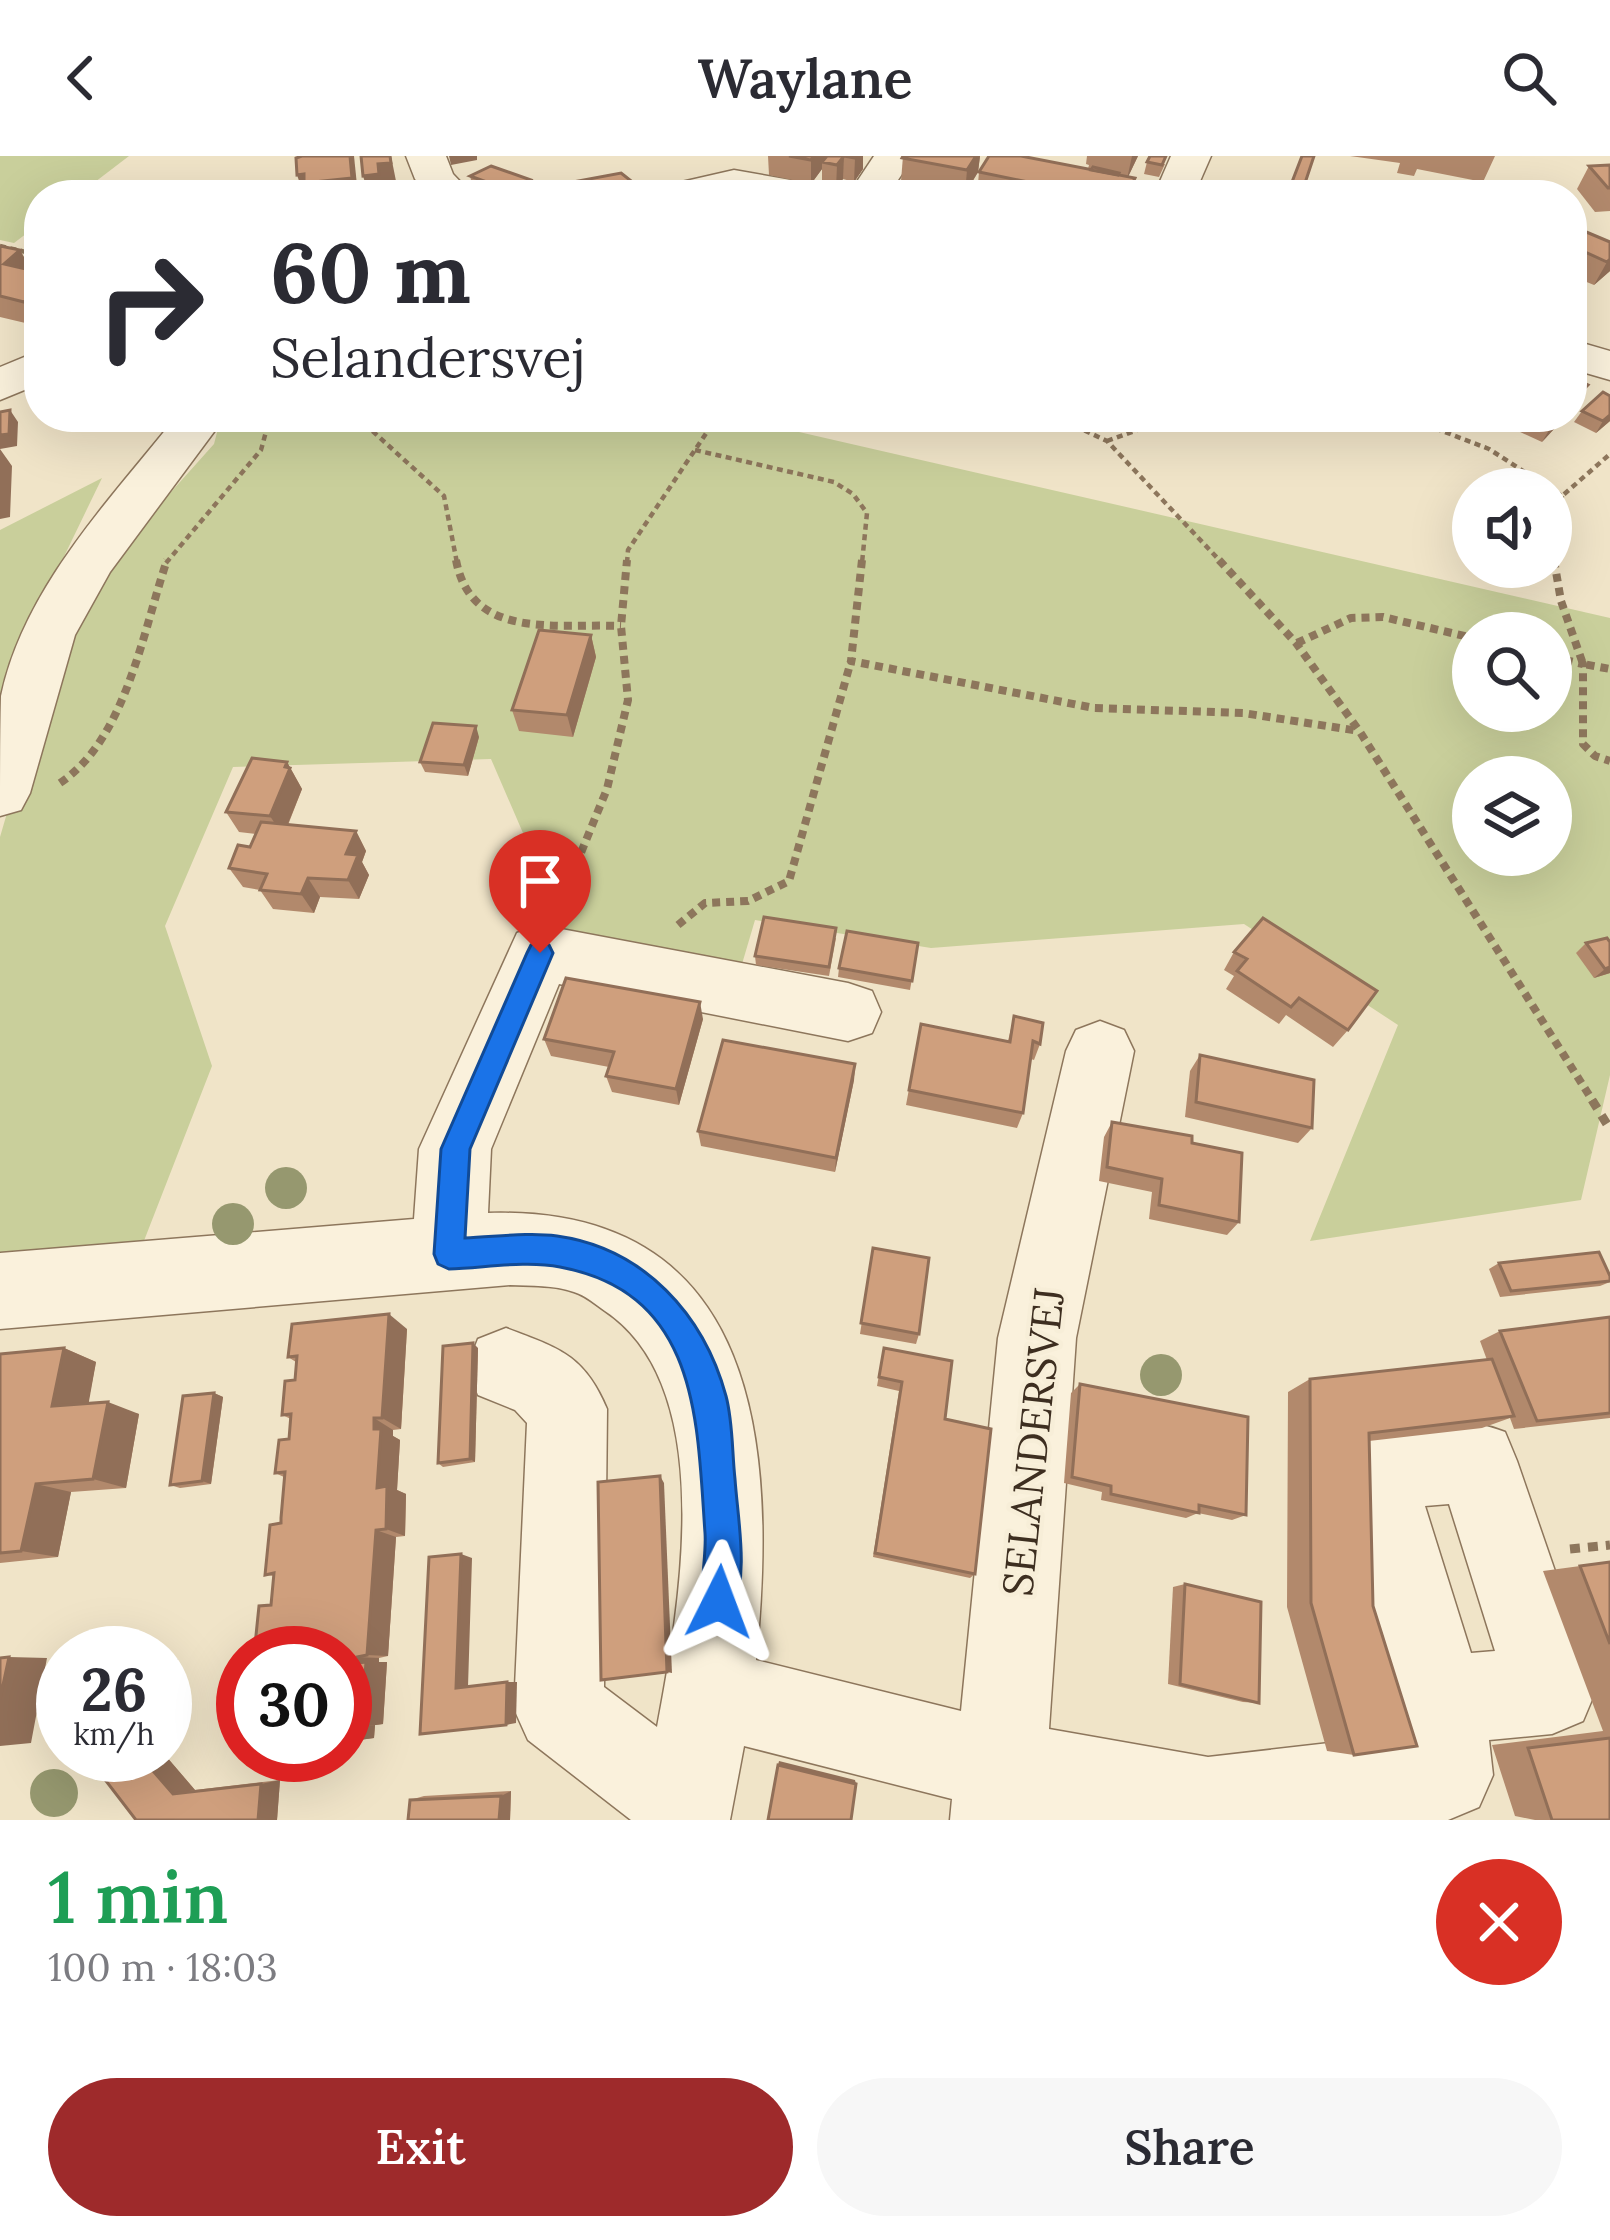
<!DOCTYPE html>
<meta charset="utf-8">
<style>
:root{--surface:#fff;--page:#f7f7f7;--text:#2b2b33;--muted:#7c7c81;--accent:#9e2a2b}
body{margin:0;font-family:Lora,serif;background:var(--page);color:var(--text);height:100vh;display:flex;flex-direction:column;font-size:45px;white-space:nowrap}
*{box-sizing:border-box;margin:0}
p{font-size:39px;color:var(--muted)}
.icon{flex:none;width:66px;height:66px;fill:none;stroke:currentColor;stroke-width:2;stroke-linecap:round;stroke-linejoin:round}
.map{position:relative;height:1664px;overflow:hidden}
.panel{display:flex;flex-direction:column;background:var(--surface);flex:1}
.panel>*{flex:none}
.hud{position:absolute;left:24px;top:24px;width:1563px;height:252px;border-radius:48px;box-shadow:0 12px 48px #0002;background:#fff;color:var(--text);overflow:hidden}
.tools{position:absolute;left:1452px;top:312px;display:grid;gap:24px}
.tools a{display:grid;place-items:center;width:120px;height:120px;border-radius:50%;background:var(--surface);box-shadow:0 12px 48px #0002;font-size:60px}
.speed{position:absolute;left:36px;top:1470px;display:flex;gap:24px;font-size:60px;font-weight:700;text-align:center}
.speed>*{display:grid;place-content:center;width:156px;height:156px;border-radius:50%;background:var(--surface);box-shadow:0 12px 48px #0002;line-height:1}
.speed small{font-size:30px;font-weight:400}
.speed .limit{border:18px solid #d22;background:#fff;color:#111}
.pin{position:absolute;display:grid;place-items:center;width:102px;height:102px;color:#fff;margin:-123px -51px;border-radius:50% 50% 50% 0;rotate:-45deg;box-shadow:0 0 12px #0007}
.pin .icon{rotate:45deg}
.me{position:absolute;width:132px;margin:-66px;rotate:3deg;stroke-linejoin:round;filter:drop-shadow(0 0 9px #0008)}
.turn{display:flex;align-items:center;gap:42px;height:252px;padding:0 48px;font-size:54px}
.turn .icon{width:156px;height:156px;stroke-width:2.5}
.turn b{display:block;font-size:84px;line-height:102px}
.round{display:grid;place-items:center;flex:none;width:126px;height:126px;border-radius:63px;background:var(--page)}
.overview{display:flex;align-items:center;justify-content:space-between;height:204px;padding:0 48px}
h1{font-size:72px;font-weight:600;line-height:90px;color:#1e9e55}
.cta{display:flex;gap:24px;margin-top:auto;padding:24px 48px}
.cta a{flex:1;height:138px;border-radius:72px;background:var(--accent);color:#fff;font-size:48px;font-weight:600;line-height:138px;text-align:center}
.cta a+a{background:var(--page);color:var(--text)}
header{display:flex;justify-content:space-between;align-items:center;height:156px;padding:0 48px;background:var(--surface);font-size:54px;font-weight:600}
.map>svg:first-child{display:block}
</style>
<header><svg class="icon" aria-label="back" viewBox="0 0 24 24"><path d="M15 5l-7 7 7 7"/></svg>Waylane<svg class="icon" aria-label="search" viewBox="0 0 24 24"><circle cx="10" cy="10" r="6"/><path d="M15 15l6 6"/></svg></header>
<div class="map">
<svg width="1610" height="1664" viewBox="0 0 1610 1664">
<rect width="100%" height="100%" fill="#f0e4c8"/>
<g fill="#c9cf9b" fill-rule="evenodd">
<path d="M0,0H129L78,39H39V68L14,87L0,84Z"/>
<path d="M221,261H734L1610,462V919L1581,1044L1310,1085L1398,869L1244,768L931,792L755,764L742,808L567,779L491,603L233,611L165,770L212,910L140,1095L0,1109V681L42,537L94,422L214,288ZM1473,477H1551V555H1473ZM1473,621H1551V699H1473Z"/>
<path d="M102,322L27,477L0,560V374Z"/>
</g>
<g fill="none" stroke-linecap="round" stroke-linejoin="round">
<g stroke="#8d765c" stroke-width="3">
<g id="minor">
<path d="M406,0H446L453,18L473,39H429L415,23Z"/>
<path d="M874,0H914L888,39H848Z"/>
<path d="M1171,0H1211L1194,39H1154Z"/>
<path d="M734,14L825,30L831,39H658L664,30Z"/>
<path d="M1572,184L1610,195V224L1572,213Z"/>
<path d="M39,195V228L0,244V211Z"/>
<path d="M176,261H225L110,416L75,479L30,637L21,654L0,660C0,623 0,577 1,540C24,432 109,345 176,261Z"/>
<path d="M540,769L848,827L872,835L881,856L872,877L848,885L559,828L491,993L488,1057C762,1049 777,1294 756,1504L961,1555L998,1182L1066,895L1076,874L1100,865L1124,874L1134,895L1076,1182L1049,1573L1208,1601L1399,1579L1397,1544L1332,1313L1344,1284C1391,1265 1458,1257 1505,1276L1517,1305L1596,1534L1583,1565L1552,1578L1489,1584L1493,1619L1479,1651L1448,1664H950L952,1643L744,1590L730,1664H631L528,1584L514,1553L527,1267L515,1254L478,1239L467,1211L478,1183L506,1172C558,1192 584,1198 607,1253L604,1531L657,1571C679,1454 720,1232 605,1155C595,1148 585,1139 574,1136C554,1129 531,1130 510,1129L0,1173V1097L414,1063L419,993L517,777ZM1449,1348L1495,1495L1471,1497L1425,1350Z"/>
</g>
</g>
<g stroke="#8d765c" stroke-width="4.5" stroke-dasharray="6 4.5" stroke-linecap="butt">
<path d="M0,90L39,99"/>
<path d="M357,261L444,340L457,407"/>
<path d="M1056,261L1107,285L1222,407"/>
<path d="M1406,261L1489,293L1562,340L1610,298"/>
<path d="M1107,285L1173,261"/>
<path d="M695,294L834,326L853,338L867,357L862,407"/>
<path d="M166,407L261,294L270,261"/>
<path d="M627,407L628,394L717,261"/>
<path d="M1554,407L1562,340"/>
</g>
<g stroke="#8d765c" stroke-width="8" stroke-dasharray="8 6" stroke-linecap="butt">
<path d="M456,404C471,485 557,467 621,470"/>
<path d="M862,404L851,505L1094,552L1243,557L1359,575"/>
<path d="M1219,404L1296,487L1360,576L1594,947"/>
<path d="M1554,404L1561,445L1583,508L1610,513"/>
<path d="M1297,487L1351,462L1383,461L1473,482"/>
<path d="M1551,501L1583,508V588L1595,600L1610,605"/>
<path d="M60,627C126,583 143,475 167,404"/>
<path d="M560,748L607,633L628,544L621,470L627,404"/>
<path d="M678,769L705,747L748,745L789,725L851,505"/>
</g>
<g stroke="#8d765c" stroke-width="9" stroke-dasharray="10 8" stroke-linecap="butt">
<path d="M1592,944L1610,973"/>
<path d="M1570,1393L1610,1389"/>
</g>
<use href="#minor" fill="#faf1dc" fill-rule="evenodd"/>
</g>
<g fill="#96986f">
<circle cx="286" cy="1032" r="21"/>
<circle cx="233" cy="1068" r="21"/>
<circle cx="1161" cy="1219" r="21"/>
<circle cx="54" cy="1637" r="24"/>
</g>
<g fill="#b2896c">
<path d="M768,0H863V13L854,26L843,23L836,33L822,30V13L811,28L769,19Z"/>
<path d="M903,0H980L978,16L965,38L901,25Z"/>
<path d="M1087,0H1138L1128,21L1135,22L1131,39H977L979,16L1043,4L1088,13L1089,9L1086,8Z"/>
<path d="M1350,0H1495L1483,26L1417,13L1414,20L1397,17L1400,7Z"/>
<path d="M1147,6L1165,8L1159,21L1144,18Z"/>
<path d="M1610,9V55L1595,56L1577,33L1589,10Z"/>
<path d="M470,20L533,36L531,39H492L473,32Z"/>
<path d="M1572,58L1576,72L1610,86V115L1594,129L1572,120Z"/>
<path d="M0,90L20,94L31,114L39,116L38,170L0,161Z"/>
<path d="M1610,240V265L1596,277L1574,266L1582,255Z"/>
<path d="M1510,261H1565L1542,286L1505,269Z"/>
<path d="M591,479L596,501L573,581L519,575L512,554Z"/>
<path d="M479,581L468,620L425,616L420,606Z"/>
<path d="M287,606L302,633L288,669L356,675L366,695L362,706L369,719L359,743L320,741L314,757L273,753L260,734L243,731L229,712L250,691L256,678L239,676L226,656Z"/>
<path d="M836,782L829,820L756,809L755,800Z"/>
<path d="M1610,786V817L1594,822L1576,797L1586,787Z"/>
<path d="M918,787L910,834L838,821L839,812Z"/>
<path d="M1234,796L1348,874L1333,891L1286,859L1279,868L1226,833L1234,820L1224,814Z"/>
<path d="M1014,860L1040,888L1034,904L1031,903L1023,957L1017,972L906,949L921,868L1008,885Z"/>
<path d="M703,863L679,949L612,936L606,920L609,911L551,900L544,883Z"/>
<path d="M1200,899L1312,972L1298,987L1185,961L1190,915Z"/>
<path d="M855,908L854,924L835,1016L701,990L698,975Z"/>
<path d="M1112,966L1192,987L1239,1066L1227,1079L1149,1063L1152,1036L1099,1025L1104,981Z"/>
<path d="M873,1092L919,1178L916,1188L860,1178Z"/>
<path d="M1499,1107L1610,1126L1600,1130L1500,1141L1489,1113Z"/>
<path d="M1610,1161V1262L1514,1273L1510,1262L1482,1272L1369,1285L1354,1599L1327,1595L1287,1451L1288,1236L1310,1223L1487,1204L1480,1185L1500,1175Z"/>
<path d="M407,1173L401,1273L393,1274V1280L400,1284L397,1334L406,1338L405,1380L396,1381L388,1500L379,1502V1506H387L383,1568L375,1569L374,1582L345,1586L266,1489H255L271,1449L274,1420L265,1419L281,1367L284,1321L275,1317L289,1283L291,1263L282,1259L295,1224L296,1206L288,1201Z"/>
<path d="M64,1192L96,1206L88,1247L139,1258L126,1332L71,1336L58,1401L0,1407V1198Z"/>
<path d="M478,1192L475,1306L443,1311L438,1307Z"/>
<path d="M882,1202L945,1263L975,1418L970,1422L873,1401L899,1235L877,1230Z"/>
<path d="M1080,1228L1246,1359L1232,1364L1198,1357L1186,1362L1101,1344L1102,1336L1064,1327L1071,1237Z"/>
<path d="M214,1237L223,1241L211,1328L180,1332L170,1329Z"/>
<path d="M1610,1406V1664H1535L1515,1660L1492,1589L1603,1575L1543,1415Z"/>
<path d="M1185,1428L1259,1547L1243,1546L1168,1528L1173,1431Z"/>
<path d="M106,1599H165L195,1634L280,1624L277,1664H136Z"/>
<path d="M511,1635L510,1664L410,1644L424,1640Z"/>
</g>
<g fill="#916f58">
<path d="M350,0H354L358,39H304L297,19Z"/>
<path d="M391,0L397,30L385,32L386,39H369L363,20Z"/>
<path d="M449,0H477V4L451,9Z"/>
<path d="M814,0H831L822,6V13L811,28V4Z"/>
<path d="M844,0L843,23L836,33L837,9Z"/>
<path d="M852,0H863V13L854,26L855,2Z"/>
<path d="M976,0H980L978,16L965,38L967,14Z"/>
<path d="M1132,0H1138L1127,23Z"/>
<path d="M531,24L533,36L531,39H521Z"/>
<path d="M635,28L637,39H584Z"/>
<path d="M20,94L33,118L4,108Z"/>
<path d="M1610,103V115L1594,129L1607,106Z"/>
<path d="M39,133V168L38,170L24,146Z"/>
<path d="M1588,229L1574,252L1572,254V245Z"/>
<path d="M10,254L18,266L17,290L0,293L12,310L10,361L0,363V279Z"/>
<path d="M1610,259V265L1596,277L1603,265Z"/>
<path d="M1557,261H1565L1542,286Z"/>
<path d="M591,479L596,501L573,581L567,559Z"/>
<path d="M476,570L479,581L468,620L464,609Z"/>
<path d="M287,606L302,633L283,680L270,660Z"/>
<path d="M356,675L366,695L362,706L369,719L359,743L348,724L346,698Z"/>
<path d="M308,722L320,741L314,757L301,738Z"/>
<path d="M1610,811V817L1594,822L1605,813Z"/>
<path d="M700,846L703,863L679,949L676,933Z"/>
<path d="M855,908L854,924L835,1016L836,1002Z"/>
<path d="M389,1158L407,1173L401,1273L382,1262Z"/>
<path d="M473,1187L478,1192L475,1306L470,1303Z"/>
<path d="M64,1192L96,1206L86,1262L52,1250Z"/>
<path d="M214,1237L223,1241L211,1328L202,1325Z"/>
<path d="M108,1246L139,1258L126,1332L93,1323Z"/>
<path d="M374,1262L393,1274V1280L400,1284L397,1334L406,1338L405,1380L386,1373L377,1332Z"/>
<path d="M660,1320L664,1327L672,1517L667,1516Z"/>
<path d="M36,1328L71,1336L58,1401L21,1395Z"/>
<path d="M376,1374L396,1381L388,1500L367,1499Z"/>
<path d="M461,1398L472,1402L468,1531L456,1532Z"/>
<path d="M9,1501L47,1502L31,1587L0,1590V1543Z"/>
<path d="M357,1501L379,1502V1506H387L383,1568L361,1571Z"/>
<path d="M165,1503H178L165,1595Z"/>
<path d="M507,1526H517L516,1567L506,1569Z"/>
<path d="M375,1569L374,1582L351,1585L352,1572Z"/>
<path d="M142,1599H165L195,1634L173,1638L141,1601Z"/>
<path d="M779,1605L855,1624L856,1628L778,1609Z"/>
<path d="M280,1624L277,1664H258L261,1628Z"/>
<path d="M511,1635L510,1664H499L501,1640Z"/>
</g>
<g fill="#cf9f7d" stroke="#916f58" stroke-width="3">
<path d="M302,0H350L352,22L304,27V18L297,19L296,2Z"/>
<path d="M361,0H390L391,7L378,8L379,18L363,20Z"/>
<path d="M789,0H814L811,4Z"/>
<path d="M827,0H856L855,2L844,0L837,9L822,6Z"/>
<path d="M903,0H976L967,14L902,2Z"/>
<path d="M989,0H1021L1135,22L1127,39H1092L979,16Z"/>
<path d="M1150,0H1166L1162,9L1147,6Z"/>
<path d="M1302,0H1314L1301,39H1287Z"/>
<path d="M1610,9V32H1608L1589,10Z"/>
<path d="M491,10L531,24L520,38L470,20Z"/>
<path d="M1093,11L1119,17L1118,19L1091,14Z"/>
<path d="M621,17L635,28L606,36L574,39L573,26Z"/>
<path d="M703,27L710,33L726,27L735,34L720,39H683L679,36Z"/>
<path d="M1370,37H1392L1393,39H1371Z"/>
<path d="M1572,58L1581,62L1572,69Z"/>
<path d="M1572,70L1610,86V103L1607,106L1572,90Z"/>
<path d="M0,90L20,94L4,108L39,116V133L24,146L0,140Z"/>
<path d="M1572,221L1588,229L1572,245Z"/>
<path d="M1603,236L1610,240V259L1603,265L1582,255Z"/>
<path d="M10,254L9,278L0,279V256Z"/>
<path d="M539,474L591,479L567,559L512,554Z"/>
<path d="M433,567L476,570L464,609L420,606Z"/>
<path d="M252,602L287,606L285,611L290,612L270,660L226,656Z"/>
<path d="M261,666L356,675L346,698L358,699L348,724L308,722L301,738L260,734L267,718L229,712L238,689L250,691Z"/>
<path d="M764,761L836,772L829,811L755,800Z"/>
<path d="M1263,762L1377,835L1348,874L1299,842L1291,851L1237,815L1247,803L1234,796Z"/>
<path d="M847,775L918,787L912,825L839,812Z"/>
<path d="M1607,782L1610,786V811L1605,813L1586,787Z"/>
<path d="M566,822L700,846L676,933L606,920L614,896L544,883Z"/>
<path d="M1014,860L1043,867L1040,888L1033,885L1023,957L909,934L921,868L1010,886Z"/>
<path d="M723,884L855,908L836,1002L698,975Z"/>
<path d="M1200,899L1314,924L1312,972L1196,946Z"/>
<path d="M1112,966L1192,980V987L1242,997L1239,1066L1159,1049L1162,1023L1107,1011Z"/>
<path d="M873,1092L929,1102L919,1178L861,1167Z"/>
<path d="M1599,1096L1610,1120V1125L1511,1135L1499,1107Z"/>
<path d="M389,1158L382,1262H374V1273H381L377,1332L387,1330L386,1373L376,1374L367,1499L357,1501V1507L366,1506L361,1571L352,1572L351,1585L345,1586V1497H266L267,1488L255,1489L259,1450L271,1449L274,1417L265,1419L270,1369L281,1367V1362L285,1316L275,1317L279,1284L289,1283L291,1258L282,1259L285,1225L295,1224L297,1200L288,1201L292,1168Z"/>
<path d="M1610,1161V1257L1537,1265L1500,1175Z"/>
<path d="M473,1187L470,1303L438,1307L443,1190Z"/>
<path d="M64,1192L52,1250L108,1246L93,1323L36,1328L21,1395L0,1397V1198Z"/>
<path d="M884,1192L952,1205L945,1263L991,1273L975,1418L875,1397L902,1226L879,1221Z"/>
<path d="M1492,1203L1514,1260L1369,1277L1373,1450L1417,1590L1354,1599L1311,1447L1310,1223Z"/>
<path d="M1080,1228L1248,1261L1246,1359L1199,1349V1357L1111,1338V1330L1072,1321Z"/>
<path d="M214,1237L202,1325L170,1329L183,1240Z"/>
<path d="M660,1320L667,1516L601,1524L598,1326Z"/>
<path d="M461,1398L456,1532L507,1526L506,1569L420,1578L429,1401Z"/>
<path d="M1610,1406V1488L1580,1410Z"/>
<path d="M1185,1428L1261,1446L1259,1547L1180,1528Z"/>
<path d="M9,1501L0,1543V1502Z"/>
<path d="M1610,1582V1664H1552L1528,1592Z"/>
<path d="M106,1599H142L141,1601L173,1638L261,1628L258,1664H136L103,1621Z"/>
<path d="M778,1609L856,1628L851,1664H768Z"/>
<path d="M501,1640L499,1664H408L410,1644Z"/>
</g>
<path fill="#1a73e8" stroke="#114b97" stroke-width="3" d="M540,785L549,789L553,797L470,993L465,1082C495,1081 528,1076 557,1080C644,1092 704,1159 726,1240C733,1266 732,1296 735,1323C738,1366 749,1417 732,1459L719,1464L707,1459C697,1435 707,1403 705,1377C697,1266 700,1137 560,1111C526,1104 484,1112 449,1113L438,1108L434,1098L441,993L527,797L531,789Z"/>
<g text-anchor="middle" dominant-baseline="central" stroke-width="9" stroke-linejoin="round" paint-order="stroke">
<g font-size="42" fill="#3d2e20" stroke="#f7eed8">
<text transform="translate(1033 1286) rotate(-84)">SELANDERSVEJ</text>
</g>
</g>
</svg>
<div class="tools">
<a><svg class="icon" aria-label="sound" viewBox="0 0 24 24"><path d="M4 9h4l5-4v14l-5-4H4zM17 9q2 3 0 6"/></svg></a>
<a><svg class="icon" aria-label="search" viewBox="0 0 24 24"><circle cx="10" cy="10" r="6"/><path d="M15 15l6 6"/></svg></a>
<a><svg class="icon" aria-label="layers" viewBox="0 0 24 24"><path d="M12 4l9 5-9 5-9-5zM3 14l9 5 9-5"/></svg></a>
</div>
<div class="speed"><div>26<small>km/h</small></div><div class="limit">30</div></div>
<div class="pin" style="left:540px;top:797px;background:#d93025"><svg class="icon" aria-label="arrive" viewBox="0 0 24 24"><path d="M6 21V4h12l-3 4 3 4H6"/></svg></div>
<svg class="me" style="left:719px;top:1446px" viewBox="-20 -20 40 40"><path d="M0-17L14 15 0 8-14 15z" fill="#1a73e8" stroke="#fff" stroke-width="4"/></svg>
<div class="hud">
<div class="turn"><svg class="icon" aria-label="right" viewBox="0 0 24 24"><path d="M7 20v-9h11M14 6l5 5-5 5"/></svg><div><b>60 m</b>Selandersvej</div></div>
</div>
</div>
<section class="panel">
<div class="overview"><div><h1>1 min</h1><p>100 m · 18:03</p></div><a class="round" style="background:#d93025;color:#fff"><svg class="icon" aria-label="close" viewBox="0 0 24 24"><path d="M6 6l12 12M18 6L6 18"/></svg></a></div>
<div class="cta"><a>Exit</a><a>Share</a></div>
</section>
